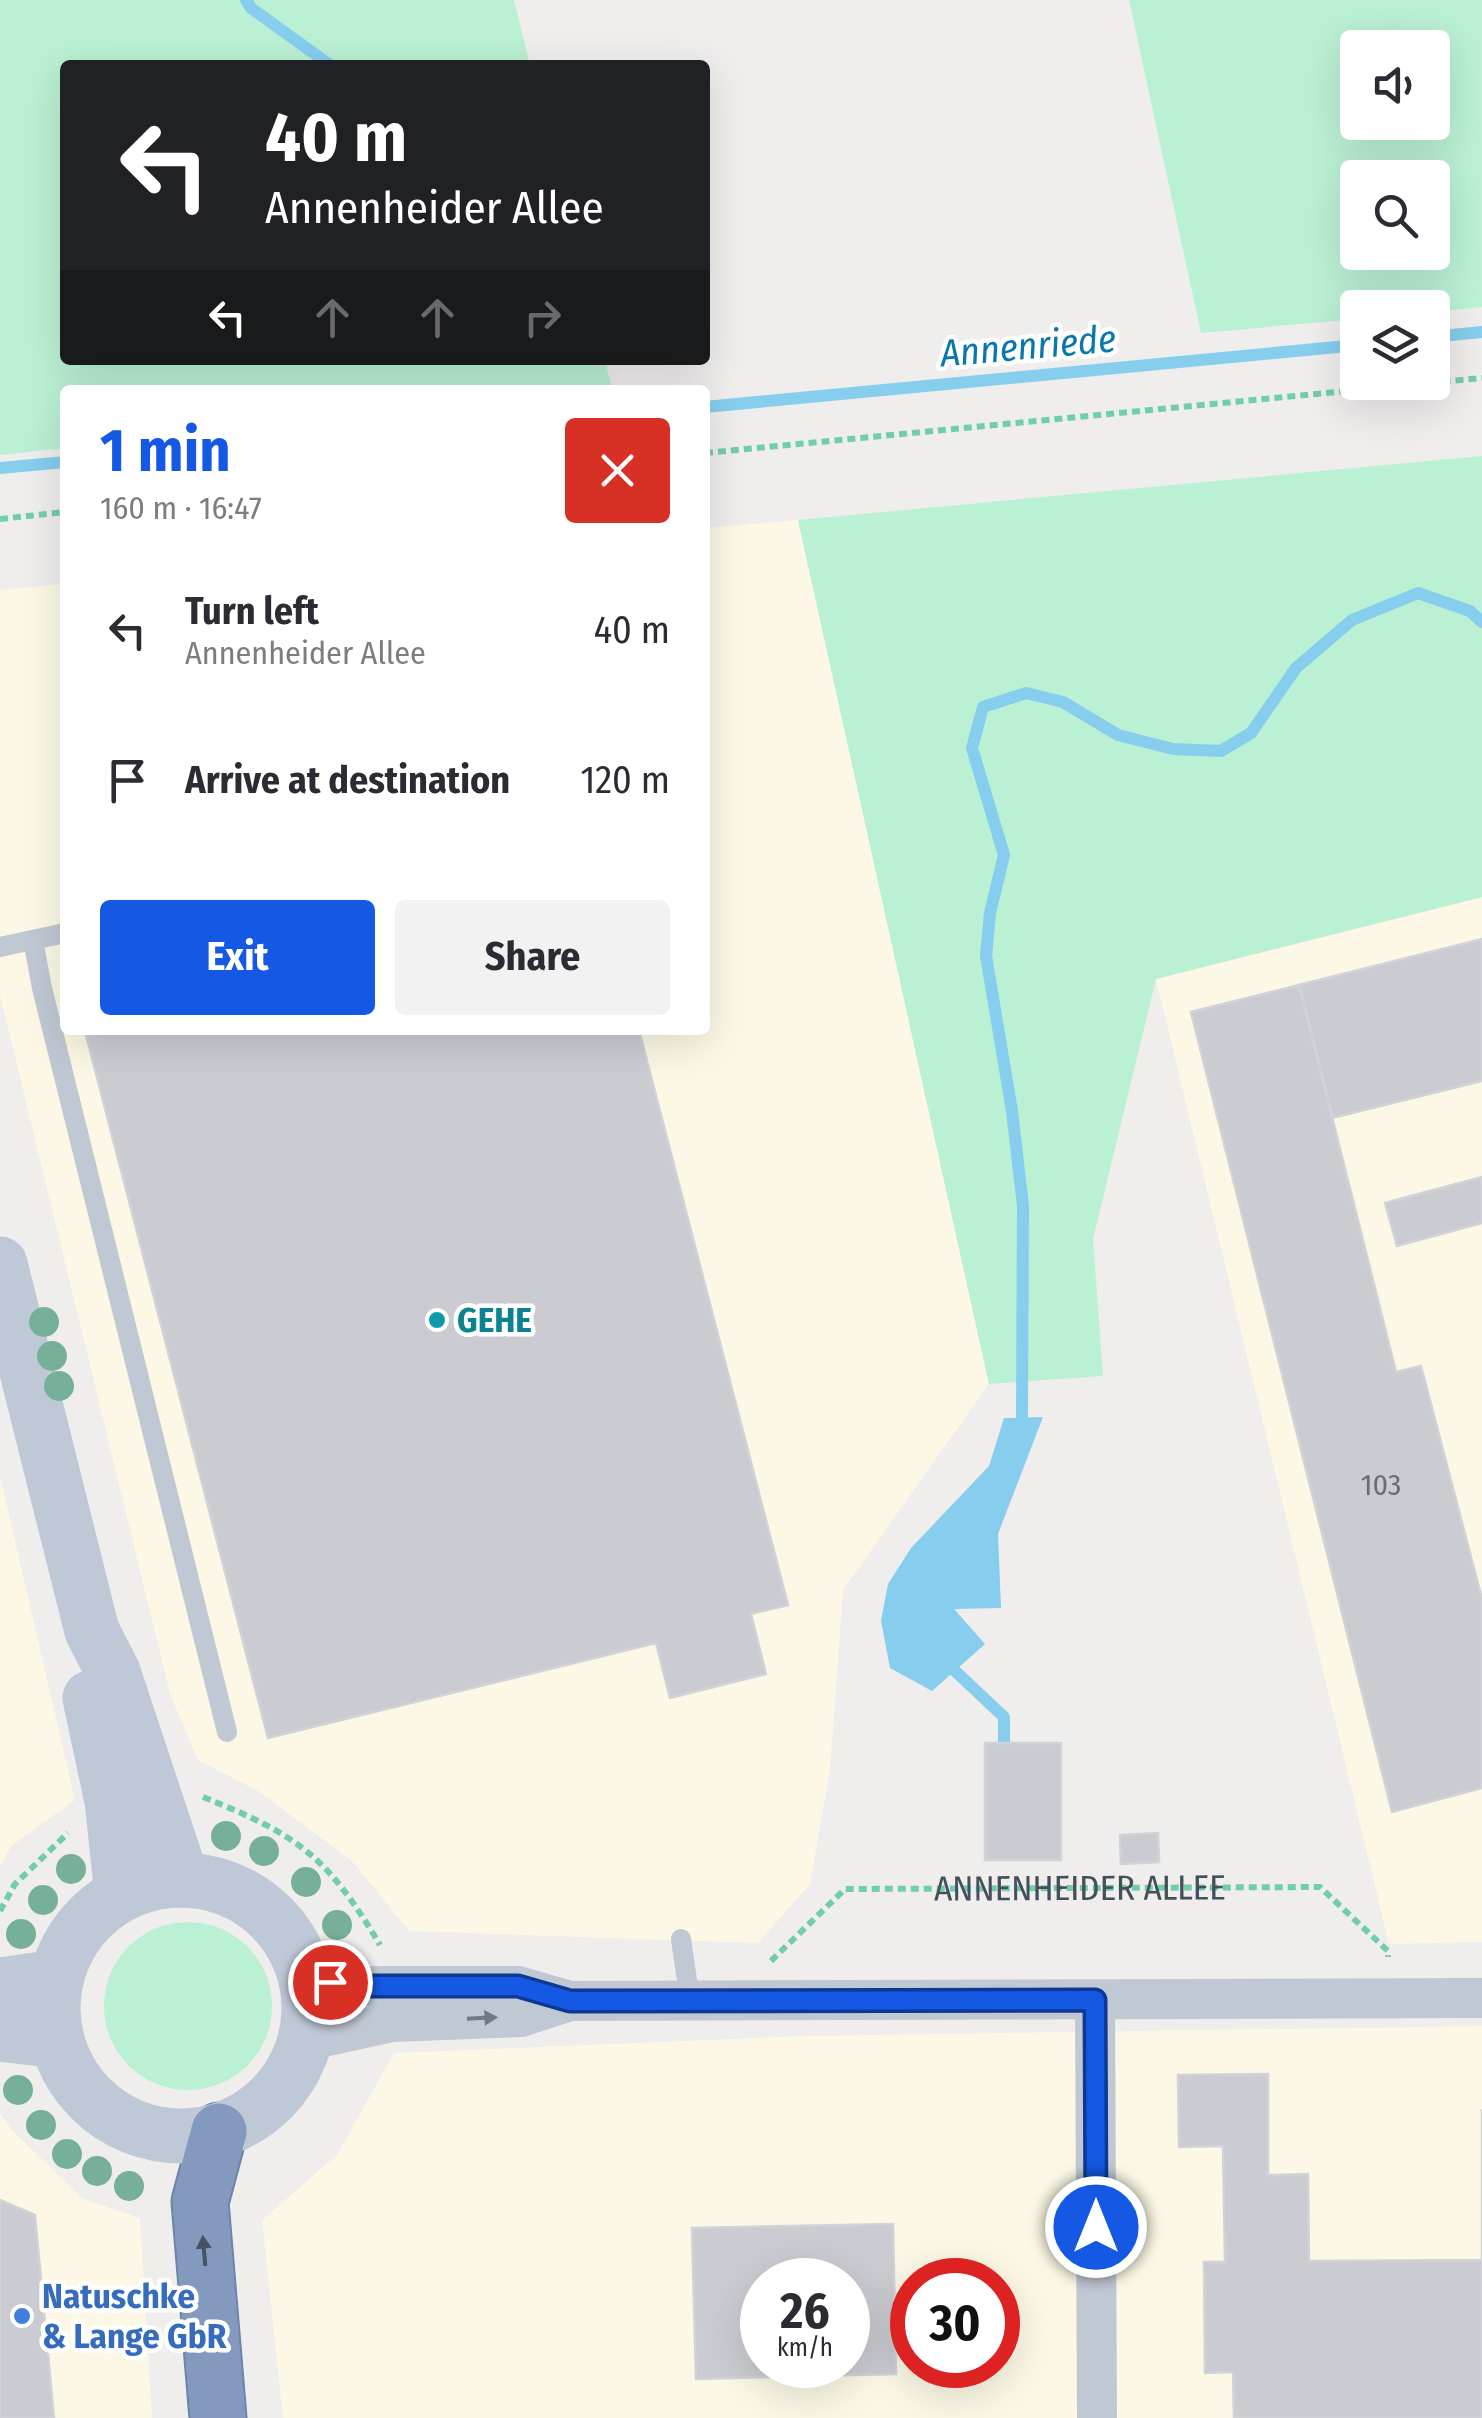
<!DOCTYPE html>
<meta charset="utf-8">
<style>
:root{--surface:#fff;--page:#f2f2f3;--text:#2b2b33;--muted:#7c7c81;--accent:#1458e3}
body{margin:0;font-family:"Fira Sans Condensed",sans-serif;background:var(--page);color:var(--text);height:100vh;display:flex;flex-direction:column;font-size:38px;white-space:nowrap}
*{box-sizing:border-box;margin:0}
p{font-size:32px;color:var(--muted)}
.icon{flex:none;width:55px;height:55px;fill:none;stroke:currentColor;stroke-width:2;stroke-linecap:round;stroke-linejoin:round}
.map{position:relative;flex:1;overflow:hidden}
.details{position:absolute;left:60px;top:385px;width:650px;height:650px;display:flex;flex-direction:column;background:var(--surface);border-radius:10px;box-shadow:0 10px 40px #0002}
.details>*{flex:none}
.banner{position:absolute;left:60px;top:60px;width:650px;height:305px;border-radius:10px;box-shadow:0 10px 40px #0002;background:#202124;color:#fff;overflow:hidden}
.tools{position:absolute;left:1340px;top:30px;display:grid;gap:20px}
.tools a{display:grid;place-items:center;width:110px;height:110px;border-radius:10px;background:var(--surface);box-shadow:0 10px 40px #0002;font-size:50px}
.speed{position:absolute;left:740px;top:2258px;display:flex;gap:20px;font-size:50px;font-weight:700;text-align:center}
.speed>*{display:grid;place-content:center;width:130px;height:130px;border-radius:50%;background:var(--surface);box-shadow:0 10px 40px #0002;line-height:1}
.speed small{font-size:25px;font-weight:400}
.speed .limit{border:15px solid #d22;background:#fff;color:#111}
.pin{position:absolute;display:grid;place-items:center;width:85px;height:85px;color:#fff;margin:-42px;border:5px solid #fff;border-radius:50%;box-shadow:0 2px 10px #0007}
.me{position:absolute;width:110px;margin:-55px;rotate:0deg;stroke-linejoin:round;filter:drop-shadow(0 0 8px #0008)}
.turn{display:flex;align-items:center;gap:35px;height:210px;padding:0 40px;font-size:45px}
.turn .icon{width:130px;height:130px;stroke-width:2.5}
.turn b{display:block;font-size:70px;line-height:85px}
.lanes{display:flex;align-items:center;height:95px;padding:0 40px;background:#0003;justify-content:center;gap:50px;direction:ltr}
.lanes .off{opacity:.35}
.round{display:grid;place-items:center;flex:none;width:105px;height:105px;border-radius:10px;background:var(--page)}
.overview{display:flex;align-items:center;justify-content:space-between;height:170px;padding:0 40px}
h1{font-size:60px;font-weight:700;line-height:75px;color:var(--accent)}
.action{display:flex;gap:20px;margin-top:auto;padding:20px 40px}
.action a{flex:1;height:115px;border-radius:10px;background:var(--accent);color:#fff;font-size:40px;font-weight:700;line-height:115px;text-align:center}
.action a+a{background:var(--page);color:var(--text)}
ul{padding:0;list-style:none}
li{display:flex;align-items:center;gap:30px;height:150px;padding:0 40px}
li div{flex:1}
li b{display:block;font-size:38px}
li em{font-style:normal}
.map>svg:first-child{display:block}
</style>
<div class="map">
<svg width="1482" height="2418" viewBox="0 0 1482 2418">
<rect width="100%" height="100%" fill="#f0eded"/>
<g fill="#fcf8e5" fill-rule="evenodd">
<path d="M798,520L989,1384L843,1590L830,1770L810,1884L758,1943L409,1931L352,1861L258,1791L198,1760L170,1694L0,995V590L65,584V1030H705V528Z"/>
<path d="M1482,897V1942L1389,1944L1156,979Z"/>
<path d="M0,1476L75,1800L11,1846L0,1867Z"/>
<path d="M1482,2026V2418H283L262,2220L337,2155L394,2053L804,2036ZM762,2280H848V2365H762ZM912,2280H998V2365H912Z"/>
<path d="M0,2113L12,2130L83,2199L140,2218L152,2418H0Z"/>
</g>
<g fill="#baf0d4" fill-rule="evenodd">
<path d="M0,0H514L530,65H65V360H605L612,389L65,390V448L0,455Z"/>
<path d="M1129,0H1482V307L1433,312L1432,308H1358L1357,319L1201,333ZM1358,48H1432V122H1358ZM1358,178H1432V252H1358Z"/>
<path d="M1482,456V897L1156,979L1093,1239L1103,1376L989,1384L798,520Z"/>
<circle cx="188" cy="2006" r="84"/>
</g>
<path fill="#86cdee" d="M1043,1417L998,1534L1001,1608L954,1609L985,1644L932,1691L890,1668L881,1621L888,1584L911,1548L989,1466L1004,1418Z"/>
<g fill="none" stroke-linecap="round" stroke-linejoin="round">
<g stroke="#86cdee" stroke-width="12">
<path d="M246,0L251,8L330,65"/>
<path d="M1432,337L1482,332"/>
<path d="M705,407L1358,345"/>
<path d="M0,468L65,462"/>
<path d="M1022,1417L1023,1206L1012,1111L986,956L990,913L1004,855L972,748L983,707L1026,693L1063,702L1118,735L1173,749L1221,751L1251,733L1296,668L1352,620L1418,593L1470,611L1482,622"/>
<path d="M954,1670L1004,1717V1743"/>
</g>
</g>
<g fill="#caccd2" stroke="#d1d3d9" stroke-width="2.5" fill-rule="evenodd">
<path d="M1482,939V1081L1332,1118L1299,985Z"/>
<path d="M1299,985L1396,1372L1421,1366L1482,1599V1788L1392,1812L1191,1012Z"/>
<path d="M108,1030H639L788,1605L751,1614L766,1674L670,1698L656,1643L268,1738L86,1035Z"/>
<path d="M1482,1177V1223L1397,1246L1385,1203Z"/>
<rect x="985" y="1743" width="76" height="117"/>
<path d="M1158,1833L1159,1862L1121,1864L1120,1835Z"/>
<path d="M1268,2074V2175L1308,2174L1309,2261L1482,2260V2109V2418H1234L1233,2372L1205,2373L1204,2262H1225L1223,2146L1179,2147L1178,2075Z"/>
<path d="M0,2200L35,2215L54,2418H0Z"/>
<path d="M893,2224L896,2374L696,2379L692,2228ZM762,2280H848V2365H762Z"/>
</g>
<g fill="none" stroke-linecap="round" stroke-linejoin="round">
<g stroke="#6f84aa" stroke-width="59">
<path id="highway" d="M218,2418L200,2202L219,2131"/>
</g>
<g stroke="#71ceaa" stroke-width="6" stroke-dasharray="8 5" stroke-linecap="butt">
<path d="M705,453L1482,378"/>
<path d="M0,519L65,512"/>
<path d="M203,1797C298,1835 327,1856 380,1945"/>
<path d="M0,1911L15,1884L68,1833"/>
<path id="s1" d="M771,1961L845,1889L1320,1887L1388,1951V1957"/>
</g>
<g stroke="#c0c8d3" stroke-width="20">
<path d="M33,940L42,988L227,1732"/>
<path d="M0,947L65,933"/>
<path d="M681,1939L690,2001"/>
</g>
<g stroke="#c0c8d3" stroke-width="40">
<path d="M306,1979L354,1986H518L570,2001L1482,1998"/>
<path d="M1095,2000L1097,2418"/>
<path d="M305,2041L392,2022L521,2017L570,2001"/>
</g>
<g stroke="#bfc8d7" stroke-width="55">
<path d="M0,1264L92,1631L113,1672L182,1880"/>
<path d="M90,1698L112,1801L122,1894"/>
<circle cx="181" cy="2008" r="128"/>
<path d="M0,1985L57,1977"/>
<path d="M0,2034L57,2041"/>
</g>
<use href="#highway" stroke="#8399be" stroke-width="55"/>
</g>
<g fill="#77b099">
<circle cx="44" cy="1322" r="15"/>
<circle cx="52" cy="1356" r="15"/>
<circle cx="59" cy="1386" r="15"/>
<circle cx="226" cy="1836" r="15"/>
<circle cx="264" cy="1851" r="15"/>
<circle cx="71" cy="1869" r="15"/>
<circle cx="306" cy="1882" r="15"/>
<circle cx="43" cy="1900" r="15"/>
<circle cx="337" cy="1925" r="15"/>
<circle cx="21" cy="1934" r="15"/>
<circle cx="18" cy="2090" r="15"/>
<circle cx="41" cy="2125" r="15"/>
<circle cx="67" cy="2154" r="15"/>
<circle cx="97" cy="2171" r="15"/>
<circle cx="129" cy="2186" r="15"/>
</g>
<defs><path id="oneway-solid" d="M-6-.8H1V-3.2L6.5 0L1 3.2V.8H-6Z" transform="scale(2.5)"/></defs>
<use fill="#707985" href="#oneway-solid" transform="translate(482 2018) rotate(-3)"/>
<use fill="#485260" href="#oneway-solid" transform="translate(204 2251) rotate(-95)"/>
<g fill="none" stroke-linecap="round" stroke-linejoin="round">
<g stroke="#0d3994" stroke-width="25">
<path id="route" d="M330,1982L354,1986H518L570,2001L1095,2000L1096,2227"/>
</g>
<use href="#route" stroke="#1458e3" stroke-width="18"/>
</g>
<circle fill="#0f9aa8" stroke="#fff" stroke-width="4" cx="437" cy="1320" r="10"/>
<circle fill="#3f7fe0" stroke="#fff" stroke-width="4" cx="22" cy="2316" r="10"/>
<g text-anchor="middle" dominant-baseline="central" stroke-width="9" stroke-linejoin="round" paint-order="stroke">
<g font-size="30" fill="#666e79">
<text x="1381" y="1485">103</text>
</g>
<g font-size="35" font-weight="bold" fill="#0d838f" stroke="#fff" text-anchor="start">
<text x="457" y="1320">GEHE</text>
</g>
<g font-size="35" fill="#454e5b" stroke="#fff">
<text stroke="none"><textPath href="#s1" startOffset="338">ANNENHEIDER ALLEE</textPath></text>
</g>
<g font-size="35" font-weight="bold" fill="#366cbe" stroke="#fff" text-anchor="start">
<text x="42" y="2296">Natuschke<tspan x="42" dy="40">&amp; Lange GbR</tspan></text>
</g>
<g font-size="38" font-style="italic" fill="#0977ab" stroke="#fff">
<text transform="translate(1028 346) rotate(-5)">Annenriede</text>
</g>
</g>
</svg>
<div class="tools">
<a><svg class="icon" aria-label="sound" viewBox="0 0 24 24"><path d="M4 9h4l5-4v14l-5-4H4zM17 9q2 3 0 6"/></svg></a>
<a><svg class="icon" aria-label="search" viewBox="0 0 24 24"><circle cx="10" cy="10" r="6"/><path d="M15 15l6 6"/></svg></a>
<a><svg class="icon" aria-label="layers" viewBox="0 0 24 24"><path d="M12 4l9 5-9 5-9-5zM3 14l9 5 9-5"/></svg></a>
</div>
<div class="speed"><div>26<small>km/h</small></div><div class="limit">30</div></div>
<div class="pin" style="left:330px;top:1982px;background:#d93025"><svg class="icon" aria-label="arrive" viewBox="0 0 24 24"><path d="M6 21V4h12l-3 4 3 4H6"/></svg></div>
<svg class="me" style="left:1096px;top:2227px" viewBox="-20 -20 40 40"><circle r="17" fill="#1458e3" stroke="#fff" stroke-width="3"/><path d="M0-11L8 9 0 5-8 9z" fill="#fff"/></svg>
<div class="banner">
<div class="turn"><svg class="icon" aria-label="left" viewBox="0 0 24 24"><path d="M17 20v-9H6M10 6l-5 5 5 5"/></svg><div><b>40 m</b>Annenheider Allee</div></div>
<div class="lanes"><svg class="icon" aria-label="left" viewBox="0 0 24 24"><path d="M17 20v-9H6M10 6l-5 5 5 5"/></svg><svg class="icon off" aria-label="ahead" viewBox="0 0 24 24"><path d="M12 20V5M6 11l6-6 6 6"/></svg><svg class="icon off" aria-label="ahead" viewBox="0 0 24 24"><path d="M12 20V5M6 11l6-6 6 6"/></svg><svg class="icon off" aria-label="right" viewBox="0 0 24 24"><path d="M7 20v-9h11M14 6l5 5-5 5"/></svg></div>
</div>
<section class="details">
<div class="overview"><div><h1>1 min</h1><p>160 m · 16:47</p></div><a class="round" style="background:#d93025;color:#fff"><svg class="icon" aria-label="close" viewBox="0 0 24 24"><path d="M6 6l12 12M18 6L6 18"/></svg></a></div>
<ul>
<li><svg class="icon" aria-label="left" viewBox="0 0 24 24"><path d="M17 20v-9H6M10 6l-5 5 5 5"/></svg><div><b>Turn left</b><p>Annenheider Allee</p></div><em>40 m</em></li>
<li><svg class="icon" aria-label="arrive" viewBox="0 0 24 24"><path d="M6 21V4h12l-3 4 3 4H6"/></svg><div><b>Arrive at destination</b></div><em>120 m</em></li>
</ul>
<div class="action"><a>Exit</a><a>Share</a></div>
</section>
</div>
